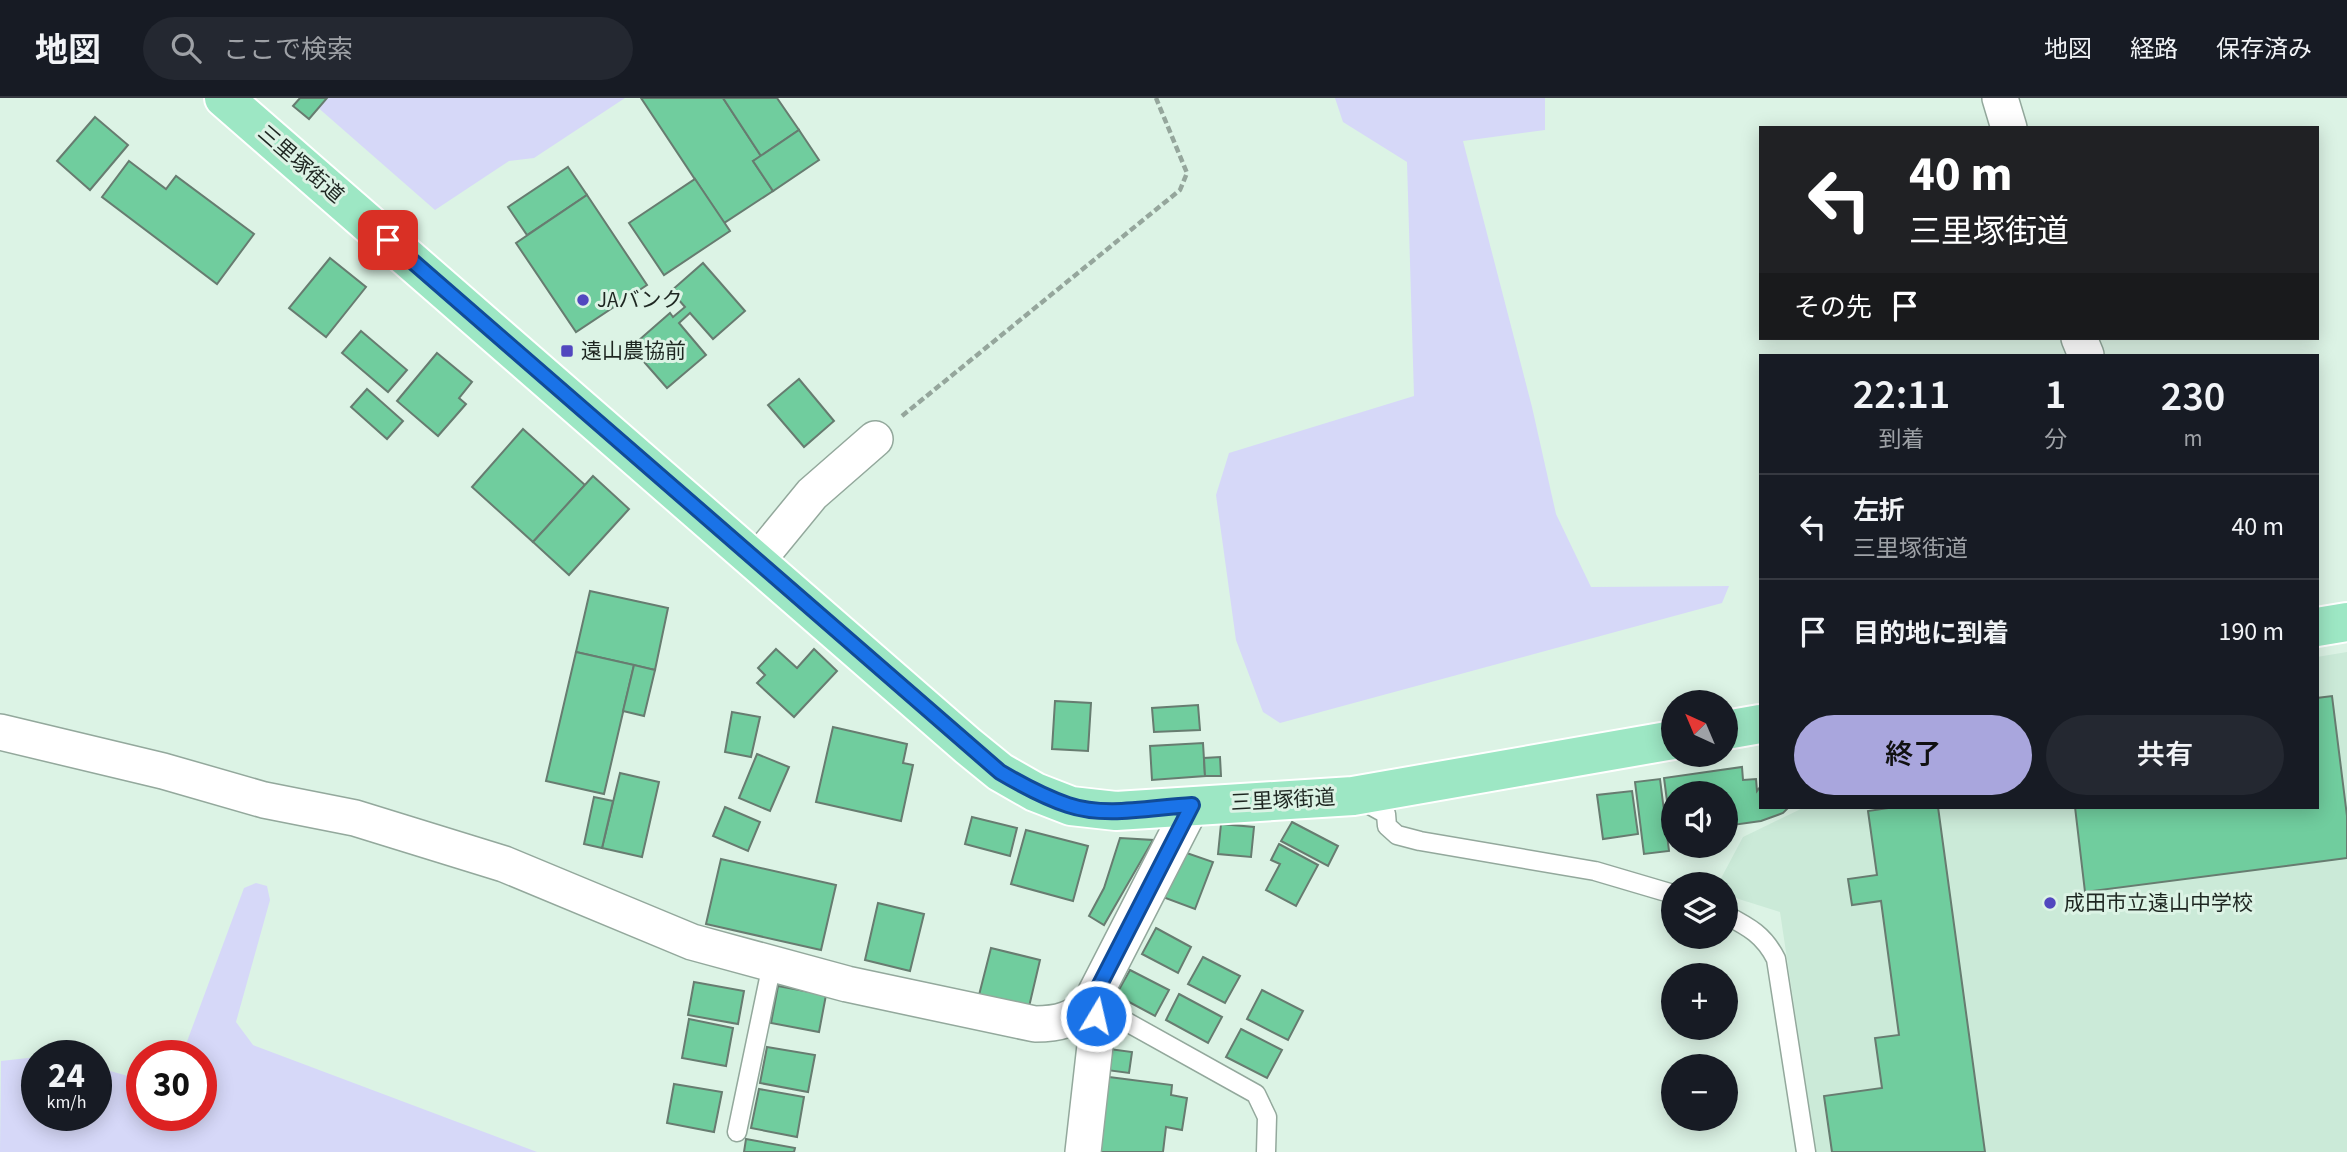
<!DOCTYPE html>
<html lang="ja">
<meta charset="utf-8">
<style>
:root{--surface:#171b24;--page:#242831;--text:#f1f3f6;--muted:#9ea1a6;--line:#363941;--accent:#a9a6dd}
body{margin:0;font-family:"Source Sans 3","Noto Sans JP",sans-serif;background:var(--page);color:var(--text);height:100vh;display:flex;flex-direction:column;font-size:26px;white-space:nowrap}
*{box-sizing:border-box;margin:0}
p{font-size:23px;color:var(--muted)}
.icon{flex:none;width:38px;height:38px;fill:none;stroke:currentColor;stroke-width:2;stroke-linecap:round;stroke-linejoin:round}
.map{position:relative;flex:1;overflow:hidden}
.side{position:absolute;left:1759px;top:256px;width:560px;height:455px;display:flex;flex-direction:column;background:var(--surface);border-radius:0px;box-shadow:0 4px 18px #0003}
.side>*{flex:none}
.banner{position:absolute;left:1759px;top:28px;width:560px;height:214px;border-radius:0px;box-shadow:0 4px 18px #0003;background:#202124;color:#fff;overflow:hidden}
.needle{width:46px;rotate:316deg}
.controls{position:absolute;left:1661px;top:592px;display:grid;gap:14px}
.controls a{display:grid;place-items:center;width:77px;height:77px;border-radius:50%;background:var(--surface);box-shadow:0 4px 18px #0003;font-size:35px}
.speed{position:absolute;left:21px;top:942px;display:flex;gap:14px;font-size:35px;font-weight:700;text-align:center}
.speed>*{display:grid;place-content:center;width:91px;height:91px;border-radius:50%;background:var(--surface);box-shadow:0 4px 18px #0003;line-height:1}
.speed small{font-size:18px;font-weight:400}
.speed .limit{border:10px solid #d22;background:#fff;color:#111}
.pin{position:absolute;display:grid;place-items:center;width:60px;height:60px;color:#fff;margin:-30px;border-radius:14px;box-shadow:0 4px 10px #0006}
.me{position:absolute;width:77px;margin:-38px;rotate:9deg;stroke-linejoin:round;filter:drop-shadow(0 0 5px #0008)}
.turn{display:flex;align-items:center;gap:24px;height:147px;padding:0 35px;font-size:32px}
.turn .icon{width:91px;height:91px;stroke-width:2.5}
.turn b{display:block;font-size:49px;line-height:60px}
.then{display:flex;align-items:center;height:66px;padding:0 35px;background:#0003;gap:14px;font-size:26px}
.eta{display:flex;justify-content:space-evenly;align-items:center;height:119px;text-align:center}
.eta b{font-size:42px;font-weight:600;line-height:49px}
.cta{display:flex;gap:14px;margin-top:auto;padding:14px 35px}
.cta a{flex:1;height:80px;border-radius:42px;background:var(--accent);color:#111;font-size:28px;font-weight:600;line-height:80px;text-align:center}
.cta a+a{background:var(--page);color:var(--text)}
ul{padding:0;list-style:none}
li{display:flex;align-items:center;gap:21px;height:105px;padding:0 35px;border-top:2px solid var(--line)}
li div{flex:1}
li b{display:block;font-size:26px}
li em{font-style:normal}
header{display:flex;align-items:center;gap:42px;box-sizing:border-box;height:98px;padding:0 35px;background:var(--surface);border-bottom:2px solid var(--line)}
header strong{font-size:33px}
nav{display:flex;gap:38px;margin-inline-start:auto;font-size:24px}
.search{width:490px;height:63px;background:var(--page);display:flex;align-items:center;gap:18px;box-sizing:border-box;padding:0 24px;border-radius:38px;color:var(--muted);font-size:26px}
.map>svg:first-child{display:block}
</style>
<header>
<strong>地図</strong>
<div class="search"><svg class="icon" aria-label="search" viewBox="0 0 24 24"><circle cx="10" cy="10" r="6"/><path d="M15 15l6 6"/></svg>ここで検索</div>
<nav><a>地図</a><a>経路</a><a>保存済み</a></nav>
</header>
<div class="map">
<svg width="2347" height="1054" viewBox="0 0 2347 1054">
<rect width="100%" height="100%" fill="#dcf3e5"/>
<path fill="#cbead8" d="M2347,554V1054H1816L1780,814L1726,797V786H1718L1743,739L1805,709H2317V559Z"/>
<g fill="#d6d8f8">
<path d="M307,0H625L534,60L509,63L435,112Z"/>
<path d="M1335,0H1545V32L1463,43L1532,309L1556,416L1591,489L1729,488L1722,505L1280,625L1263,614L1236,542L1216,397L1229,355L1414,298L1407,64L1343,24Z"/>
<path d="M256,785L267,788L270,802L236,924L253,947L537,1054H0L1,963L37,959V1017H96V969L142,982V1017H201V957H182L244,790Z"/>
</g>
<g fill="#70cd9e" stroke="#677c70" stroke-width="2">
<path d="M300,0H327L309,21L293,8Z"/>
<path d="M641,0H723L761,58L753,63L773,93L724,125Z"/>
<path d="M723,0H777L799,32L761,58Z"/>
<path d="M95,19L128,47L90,92L57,63Z"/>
<path d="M799,32L819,62L773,93L753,63Z"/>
<path d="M129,63L166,91L176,78L254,136L217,186L102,99Z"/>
<path d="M568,69L587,97L527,137L508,109Z"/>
<path d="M695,81L730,133L664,177L629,125Z"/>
<path d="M587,97L647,187L576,234L516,145Z"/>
<path d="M330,160L366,189L326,239L289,210Z"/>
<path d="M703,165L745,213L713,241L690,215L679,225L706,257L667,290L631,249L670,215L673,219L685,209L671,193Z"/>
<path d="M361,233L407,272L388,294L342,255Z"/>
<path d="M437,255L472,284L459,300L466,306L438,338L397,303Z"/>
<path d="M799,281L834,323L804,349L768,307Z"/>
<path d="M367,291L403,323L387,341L351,309Z"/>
<path d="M523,331L585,387L533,444L472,389Z"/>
<path d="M593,378L629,411L569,477L533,444Z"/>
<path d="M590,493L668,510L655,572L576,554Z"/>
<path d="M776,551L797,570L814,551L837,573L794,619L757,585L765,577L758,570Z"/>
<path d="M576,554L634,567L604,696L546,683Z"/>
<path d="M634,567L655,572L644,618L623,613Z"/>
<path d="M2332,598L2347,718V760L2085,794L2075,709H2317V600Z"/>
<path d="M1055,603L1091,605L1088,653L1052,651Z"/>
<path d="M1198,607L1200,632L1154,634L1152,610Z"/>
<path d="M732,614L760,619L751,659L725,654Z"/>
<path d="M833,629L907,646L903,665L913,667L901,723L816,704Z"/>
<path d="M1203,645L1205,678L1152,682L1150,648Z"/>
<path d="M757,656L789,669L770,713L739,700Z"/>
<path d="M1220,659L1221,678H1205L1204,660Z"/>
<path d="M1742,669L1743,682L1756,681L1757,693L1760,689V709H1789L1783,715L1761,723L1733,727L1731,718L1726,719V695H1673V726H1670L1664,680Z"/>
<path d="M620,675L659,684L642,759L602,750Z"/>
<path d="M1660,681L1669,753L1644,756L1635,684Z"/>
<path d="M1632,693L1638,736L1603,741L1597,697Z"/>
<path d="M594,699L613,703L602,750L584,746Z"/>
<path d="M725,709L760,724L748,753L713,738Z"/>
<path d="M1895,709H1938L1985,1054H1832L1824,998L1882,990L1875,940L1899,937L1881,803L1852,807L1848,781L1877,777L1868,713Z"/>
<path d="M972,719L1017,730L1010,758L965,746Z"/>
<path d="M1292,724L1338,748L1328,768L1281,743Z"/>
<path d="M1221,726L1254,729L1251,759L1218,756Z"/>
<path d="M1026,732L1088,748L1073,803L1011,786Z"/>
<path d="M1120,740L1153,742L1104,827L1089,818L1104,790Z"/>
<path d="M1279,746L1318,767L1296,808L1266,792L1280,766L1271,762Z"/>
<path d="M1178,752L1213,764L1195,811L1160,798Z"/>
<path d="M721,761L836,787L821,852L706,826Z"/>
<path d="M878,805L924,816L910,873L865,862Z"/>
<path d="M1156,830L1191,849L1178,875L1142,856Z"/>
<path d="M991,850L1040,862L1028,913L978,901Z"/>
<path d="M1203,859L1240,878L1225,905L1188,886Z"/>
<path d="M1130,872L1169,892L1155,918L1116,897Z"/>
<path d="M694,884L744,893L738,926L688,917Z"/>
<path d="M778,888L826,897L819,934L771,925Z"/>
<path d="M1262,892L1303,913L1288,942L1247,921Z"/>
<path d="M1179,896L1222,919L1208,945L1166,922Z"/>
<path d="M689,921L733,930L726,968L682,960Z"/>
<path d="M1241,931L1282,952L1267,980L1226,959Z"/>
<path d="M767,949L815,957L808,994L760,985Z"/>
<path d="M1102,950L1132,954L1129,975L1099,971Z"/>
<path d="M1109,979L1172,987L1171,997L1187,1000L1182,1032L1166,1029L1163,1054H1098Z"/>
<path d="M674,986L722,994L714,1034L667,1025Z"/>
<path d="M759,991L804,999L797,1039L751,1030Z"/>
<path d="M746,1041L795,1050L794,1054H744Z"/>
</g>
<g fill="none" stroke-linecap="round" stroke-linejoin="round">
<g stroke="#93a89c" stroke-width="21">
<g id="service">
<path d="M1359,701L1386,716L1387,728L1397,737L1420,743L1595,773L1673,796"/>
<path d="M1726,817C1749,829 1764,837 1776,861L1806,1054"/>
<path d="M1091,904L1256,996L1267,1019L1266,1054"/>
<path d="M737,1034L772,866"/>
</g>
</g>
<g stroke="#93a89c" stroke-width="38">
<g id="minor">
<path d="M2000,0L2009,30"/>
<path d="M2079,240L2086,257"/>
<path d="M758,462L812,396L875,341"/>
<path d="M0,634L163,673L264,702L355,720L504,766L692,844L847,886L1035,926C1058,926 1075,922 1091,904L1192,707"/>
<path d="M1083,1054L1097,930L1091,904"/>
</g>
</g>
<g stroke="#fff" stroke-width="42">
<g id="primary">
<path d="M224,0L968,648L1000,674L1035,694L1071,708L1116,713L1353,698L1673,642"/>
<path d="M2317,529L2347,524"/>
<path d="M1726,632L1760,626"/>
</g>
</g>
<path stroke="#95a69c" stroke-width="4.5" stroke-dasharray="7 3.5" stroke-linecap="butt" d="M902,318L1180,92L1187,75L1156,0"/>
<use href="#service" stroke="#fff" stroke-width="18"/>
<use href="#minor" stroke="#fff" stroke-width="35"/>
<use href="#primary" stroke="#9de7c4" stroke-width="38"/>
</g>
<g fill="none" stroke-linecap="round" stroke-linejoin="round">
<g stroke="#114b97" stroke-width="18">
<path id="route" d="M388,142L1000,674C1022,687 1044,699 1068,707C1106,720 1153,709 1192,707L1091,904L1096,918"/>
</g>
<use href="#route" stroke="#1a73e8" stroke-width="12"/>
</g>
<g fill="#5247bf" stroke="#dcf3e5" stroke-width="2.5">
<circle cx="583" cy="202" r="7"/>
<rect x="560" y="246" width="14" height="14" rx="3.5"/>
<circle cx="2050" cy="805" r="7"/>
</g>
<g text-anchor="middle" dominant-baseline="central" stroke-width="6" stroke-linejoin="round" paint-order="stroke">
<g font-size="21" fill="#1e2621" stroke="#dcf3e5">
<text transform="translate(301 66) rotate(41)">三里塚街道</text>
<text transform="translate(1283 702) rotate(-3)">三里塚街道</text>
</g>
<g font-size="21" fill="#1e2621" stroke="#dcf3e5" text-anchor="start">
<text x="597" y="202">JAバンク</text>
<text x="581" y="253">遠山農協前</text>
<text x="2064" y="805">成田市立遠山中学校</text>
</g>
</g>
</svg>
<div class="controls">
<a><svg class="needle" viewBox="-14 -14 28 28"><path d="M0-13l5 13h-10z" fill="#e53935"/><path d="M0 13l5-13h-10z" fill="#9ea1a6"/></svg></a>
<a><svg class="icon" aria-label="sound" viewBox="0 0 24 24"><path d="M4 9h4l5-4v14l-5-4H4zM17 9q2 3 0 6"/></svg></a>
<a><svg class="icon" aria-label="layers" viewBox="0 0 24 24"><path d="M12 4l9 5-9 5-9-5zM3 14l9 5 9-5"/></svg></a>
<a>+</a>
<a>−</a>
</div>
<div class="speed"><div>24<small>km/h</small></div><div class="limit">30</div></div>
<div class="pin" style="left:388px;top:142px;background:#d93025"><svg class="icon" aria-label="arrive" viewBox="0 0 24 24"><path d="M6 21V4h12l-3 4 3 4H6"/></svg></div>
<svg class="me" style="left:1096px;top:918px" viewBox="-20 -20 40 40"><circle r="17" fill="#1a73e8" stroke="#fff" stroke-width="3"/><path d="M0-11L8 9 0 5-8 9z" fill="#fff"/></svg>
<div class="banner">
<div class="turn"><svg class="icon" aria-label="left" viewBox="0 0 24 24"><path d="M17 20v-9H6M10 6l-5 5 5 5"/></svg><div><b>40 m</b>三里塚街道</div></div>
<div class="then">その先<svg class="icon" aria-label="arrive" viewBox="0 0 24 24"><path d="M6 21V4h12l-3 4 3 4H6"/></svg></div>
</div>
<section class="side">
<div class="eta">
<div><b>22:11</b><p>到着</p></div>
<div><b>1</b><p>分</p></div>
<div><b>230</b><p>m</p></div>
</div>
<ul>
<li><svg class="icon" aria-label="left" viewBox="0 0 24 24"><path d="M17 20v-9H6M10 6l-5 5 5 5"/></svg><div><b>左折</b><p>三里塚街道</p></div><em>40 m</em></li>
<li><svg class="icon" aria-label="arrive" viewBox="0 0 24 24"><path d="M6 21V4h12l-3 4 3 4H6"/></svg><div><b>目的地に到着</b></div><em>190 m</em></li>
</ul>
<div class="cta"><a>終了</a><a>共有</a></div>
</section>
</div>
